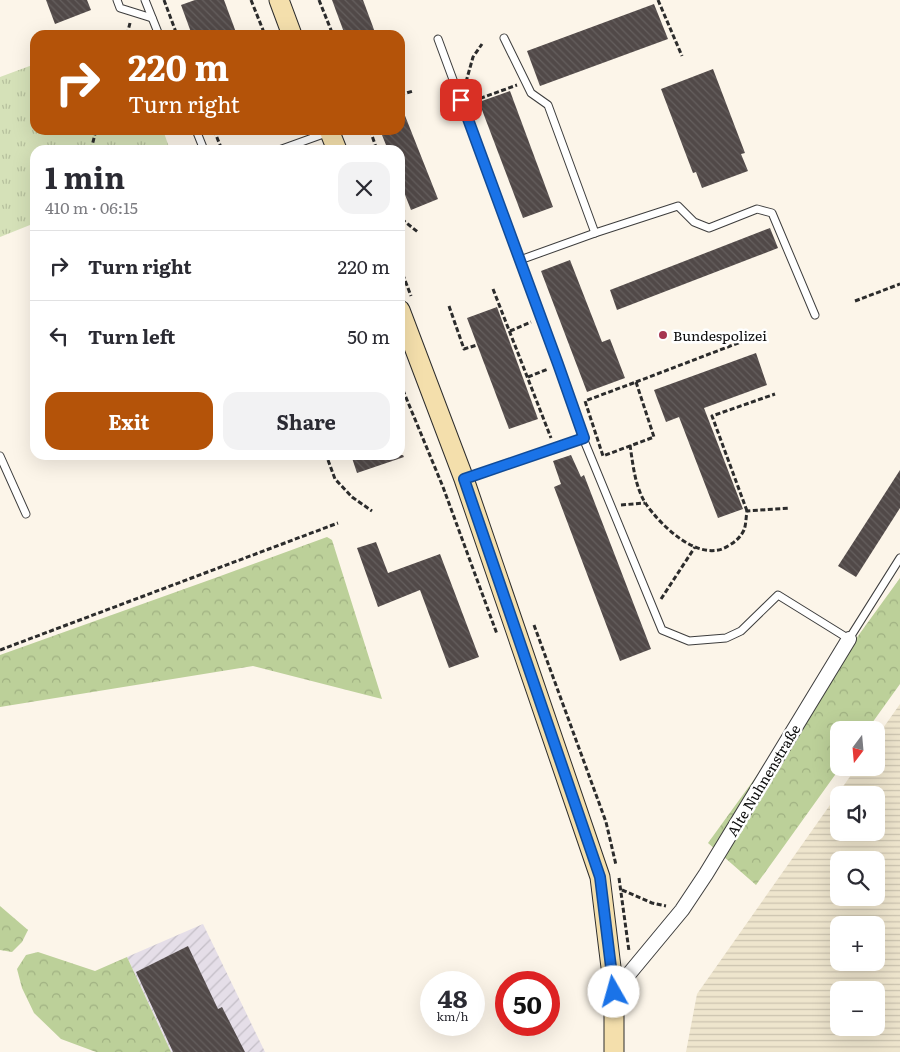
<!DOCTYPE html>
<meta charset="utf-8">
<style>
:root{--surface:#fff;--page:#f2f2f3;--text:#2b2b33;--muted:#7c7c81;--line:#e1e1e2;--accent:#b45309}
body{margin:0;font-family:Literata,serif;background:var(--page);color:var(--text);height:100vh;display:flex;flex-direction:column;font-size:19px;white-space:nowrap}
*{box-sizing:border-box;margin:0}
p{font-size:16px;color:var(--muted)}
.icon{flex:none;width:28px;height:28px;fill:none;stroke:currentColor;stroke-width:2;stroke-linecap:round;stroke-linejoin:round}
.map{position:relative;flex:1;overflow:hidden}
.panel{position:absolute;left:30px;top:145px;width:375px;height:315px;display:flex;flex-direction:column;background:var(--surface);border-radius:15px;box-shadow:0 5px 20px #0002}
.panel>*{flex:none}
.guide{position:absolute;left:30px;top:30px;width:375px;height:105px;border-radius:15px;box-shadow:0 5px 20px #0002;background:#b45309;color:#fff;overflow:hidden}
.needle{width:32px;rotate:196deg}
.tools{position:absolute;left:830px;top:721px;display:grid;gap:10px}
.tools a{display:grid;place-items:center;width:55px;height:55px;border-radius:10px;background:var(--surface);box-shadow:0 5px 20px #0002;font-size:25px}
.speed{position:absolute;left:420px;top:971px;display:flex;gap:10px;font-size:25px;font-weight:700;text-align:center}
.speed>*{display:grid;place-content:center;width:65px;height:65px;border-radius:50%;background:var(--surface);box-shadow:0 5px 20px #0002;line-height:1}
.speed small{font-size:12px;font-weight:400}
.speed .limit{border:8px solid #d22;background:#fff;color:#111}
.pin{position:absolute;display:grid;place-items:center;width:42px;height:42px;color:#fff;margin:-21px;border-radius:10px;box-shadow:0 2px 8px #0006}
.me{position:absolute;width:55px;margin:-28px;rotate:353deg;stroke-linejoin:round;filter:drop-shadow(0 0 4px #0008)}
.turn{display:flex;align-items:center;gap:18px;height:105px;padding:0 15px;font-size:22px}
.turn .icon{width:65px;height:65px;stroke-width:2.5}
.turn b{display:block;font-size:35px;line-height:42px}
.round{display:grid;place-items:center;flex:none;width:52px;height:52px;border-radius:15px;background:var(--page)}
.summary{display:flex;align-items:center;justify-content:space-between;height:85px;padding:0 15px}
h1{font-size:30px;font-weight:700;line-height:38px}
.primary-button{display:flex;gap:10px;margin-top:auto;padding:10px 15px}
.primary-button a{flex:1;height:58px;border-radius:15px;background:var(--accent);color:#fff;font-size:20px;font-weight:700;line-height:58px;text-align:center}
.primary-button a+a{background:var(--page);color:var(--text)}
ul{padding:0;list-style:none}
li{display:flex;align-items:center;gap:15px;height:70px;padding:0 15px;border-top:1px solid var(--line)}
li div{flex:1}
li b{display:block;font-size:19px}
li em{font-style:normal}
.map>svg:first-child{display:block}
</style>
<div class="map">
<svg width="900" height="1052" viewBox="0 0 900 1052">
<defs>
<pattern id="industrial-furrows" width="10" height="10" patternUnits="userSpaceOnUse" patternTransform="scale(1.25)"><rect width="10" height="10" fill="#e5dee8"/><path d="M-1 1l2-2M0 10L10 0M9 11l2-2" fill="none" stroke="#c3bdc6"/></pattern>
<pattern id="farmland-rules" width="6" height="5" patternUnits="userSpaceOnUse" patternTransform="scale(1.25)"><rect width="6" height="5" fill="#eee5cd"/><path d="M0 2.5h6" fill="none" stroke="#cbc3af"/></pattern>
<pattern id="grass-tufts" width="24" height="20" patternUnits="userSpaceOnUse" patternTransform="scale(1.25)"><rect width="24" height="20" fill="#d5e1b8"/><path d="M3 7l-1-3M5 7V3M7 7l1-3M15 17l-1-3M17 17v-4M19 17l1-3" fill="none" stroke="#b6c09d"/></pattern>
<pattern id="forest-crowns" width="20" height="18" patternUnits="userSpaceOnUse" patternTransform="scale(1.25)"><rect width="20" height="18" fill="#bcd099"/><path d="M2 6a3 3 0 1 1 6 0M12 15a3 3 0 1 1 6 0" fill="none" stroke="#a0b182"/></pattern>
<pattern id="building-back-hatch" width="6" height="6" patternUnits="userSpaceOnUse" patternTransform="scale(1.25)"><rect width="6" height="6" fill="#514948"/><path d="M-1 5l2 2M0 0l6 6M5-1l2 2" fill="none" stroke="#655f5e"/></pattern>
</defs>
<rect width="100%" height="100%" fill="#fcf5e9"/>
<path fill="url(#industrial-furrows)" d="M203,924L265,1052H171L127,957Z"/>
<path fill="url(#farmland-rules)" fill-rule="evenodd" d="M900,704V1052H686L697,994L856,768H876V738ZM839,795H876V832H839ZM839,860H876V898H839ZM839,925H876V962H839ZM839,990H876V1028H839Z"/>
<path fill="url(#grass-tufts)" d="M35,64V130H163L170,150H35V223L0,237V77Z"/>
<g fill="url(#forest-crowns)">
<path d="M327,537L332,540L382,699L253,666L0,707V655L215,578Z"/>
<path d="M900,578V684L867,730H839V768H840L756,885L708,843Z"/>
<path d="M0,906L28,930L22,942L12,952L0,950Z"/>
<path d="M38,952L95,971L127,957L171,1052H96L61,1039L34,1013L22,988L17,969L26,955Z"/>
</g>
<g fill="url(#building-back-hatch)">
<path d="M46,0H87L91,10L55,24Z"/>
<path d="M195,0H224L237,35H192L181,5Z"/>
<path d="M332,0H363L376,35H345Z"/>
<path d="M654,4L668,39L540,86L527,51Z"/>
<path d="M713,69L745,153L741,154L748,171L702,188L696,172L693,173L661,89Z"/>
<path d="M510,91L553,207L523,218L479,102Z"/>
<path d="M400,103L438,199L411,210L400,182V150H388L380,130H400Z"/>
<path d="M770,228L778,248L617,310L610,290Z"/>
<path d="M570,260L602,342L610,339L625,378L587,392L541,271Z"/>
<path d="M497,307L538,419L509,429L467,318Z"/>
<path d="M756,353L767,385L704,408L743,509L718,518L679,417L666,422L654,390Z"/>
<path d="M351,455H403L404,457L357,473Z"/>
<path d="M571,455L581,477L584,475L651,649L620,661L554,487L561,484L553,461Z"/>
<path d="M900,470V508L856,577L838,566Z"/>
<path d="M376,542L388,573L440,554L479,657L449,668L420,590L378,607L357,548Z"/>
<path d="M188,946L218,1009L222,1007L245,1052H173L136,972Z"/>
</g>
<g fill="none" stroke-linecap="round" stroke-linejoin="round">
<g stroke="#3d3d3d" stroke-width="9">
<g id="lane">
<path d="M117,0L120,8L152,18"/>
<path d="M145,0L159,35"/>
<path d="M504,38L531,93L548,105L595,233"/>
<path d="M438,39L558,364L583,438L465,479"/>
<path d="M196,130L204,150"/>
<path d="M279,150L329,132"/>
<path d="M520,260L595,233L678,206L694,222L709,228L757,209L772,213L815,315"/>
<path d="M583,438L662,630L689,641L726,638L741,631L778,595L849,639L900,558"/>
<path d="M307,455H319"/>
<path d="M0,456L26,514"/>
</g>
</g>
<g stroke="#3d3d3d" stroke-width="16">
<path id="street" d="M614,992L682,910L706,874L849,639"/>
</g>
<g stroke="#2c2c2c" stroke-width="21">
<g id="secondary">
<path d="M279,0L292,35"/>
<path d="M329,130L337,150"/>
<path d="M400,310L464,479L600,877L614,992V1052"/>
</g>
</g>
<g stroke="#2c2c2c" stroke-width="3" stroke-dasharray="5 2.5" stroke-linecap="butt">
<path d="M164,0L177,35"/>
<path d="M251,0L265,35"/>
<path d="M319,0L333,35"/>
<path d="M658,0L682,56"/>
<path d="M127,35L130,23"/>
<path d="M466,82L473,57L482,44"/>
<path d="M400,95L413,91"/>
<path d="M473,101L517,85"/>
<path d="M214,130L222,150"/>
<path d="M370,130L377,150"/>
<path d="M91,150L96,130"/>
<path d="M400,211L404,221L419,233"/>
<path d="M400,267L411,296"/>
<path d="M493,289L551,438"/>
<path d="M855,301L900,284"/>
<path d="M449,306L464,349L477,345"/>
<path d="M510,331L531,322"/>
<path d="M528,377L548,369"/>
<path d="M636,382L654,437L603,456L585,401Z"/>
<path d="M636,382L767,332"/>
<path d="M400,383L443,487L497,634"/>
<path d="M630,445C633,465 635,487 646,504C661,526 700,564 728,546C735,542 740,538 744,530C746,525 746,517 747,511L790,508"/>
<path d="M328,460L335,479L352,497L372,511"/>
<path d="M621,505L645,503"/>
<path d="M747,511L712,416L775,394"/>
<path d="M661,599L695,547"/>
<path d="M534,625L606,822L616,865"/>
<path d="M0,650L338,523"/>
<path d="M619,878L629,951"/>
<path d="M622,890L652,903L666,906"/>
</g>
<use href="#lane" stroke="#fff" stroke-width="7"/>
<use href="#street" stroke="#fff" stroke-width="14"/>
<use href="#secondary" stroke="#f4dfac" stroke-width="19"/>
</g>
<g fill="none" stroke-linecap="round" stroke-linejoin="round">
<g stroke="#114b97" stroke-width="12">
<path id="route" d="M461,100L558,364L584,438L464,479L600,877L614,992"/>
</g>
<use href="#route" stroke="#1a73e8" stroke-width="9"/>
</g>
<circle fill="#a63550" stroke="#fff" stroke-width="2" cx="663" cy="335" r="5"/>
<g text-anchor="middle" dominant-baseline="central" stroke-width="5" stroke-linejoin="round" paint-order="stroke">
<g font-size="14" fill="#0a0a0a" stroke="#fff" text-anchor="start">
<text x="673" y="335">Bundespolizei</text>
</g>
<g font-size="14" fill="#0a0a0a" stroke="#fff">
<text transform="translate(763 780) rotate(-59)">Alte Nuhnenstraße</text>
</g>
</g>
</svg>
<div class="tools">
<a><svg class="needle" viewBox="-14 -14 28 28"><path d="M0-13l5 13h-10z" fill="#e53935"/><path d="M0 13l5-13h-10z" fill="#7c7c81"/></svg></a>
<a><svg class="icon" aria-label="sound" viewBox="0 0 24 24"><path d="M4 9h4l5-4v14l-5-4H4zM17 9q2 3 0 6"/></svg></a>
<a><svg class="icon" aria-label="search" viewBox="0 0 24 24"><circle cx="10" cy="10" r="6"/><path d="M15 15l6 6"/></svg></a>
<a>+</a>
<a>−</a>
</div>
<div class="speed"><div>48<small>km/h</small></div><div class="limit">50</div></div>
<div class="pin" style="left:461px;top:100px;background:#d93025"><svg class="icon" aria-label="arrive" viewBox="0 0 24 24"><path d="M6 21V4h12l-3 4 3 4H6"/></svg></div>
<svg class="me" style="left:614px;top:992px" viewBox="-20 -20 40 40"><circle r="19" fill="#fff"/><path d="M0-13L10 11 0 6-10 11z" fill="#1a73e8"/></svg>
<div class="guide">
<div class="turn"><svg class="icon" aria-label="right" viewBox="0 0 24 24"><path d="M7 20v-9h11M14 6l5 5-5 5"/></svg><div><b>220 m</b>Turn right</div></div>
</div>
<section class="panel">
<div class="summary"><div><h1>1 min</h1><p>410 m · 06:15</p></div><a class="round"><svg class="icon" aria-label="close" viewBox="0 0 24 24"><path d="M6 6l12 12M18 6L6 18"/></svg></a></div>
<ul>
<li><svg class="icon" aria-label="right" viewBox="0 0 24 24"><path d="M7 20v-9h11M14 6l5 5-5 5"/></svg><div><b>Turn right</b></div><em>220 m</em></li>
<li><svg class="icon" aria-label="left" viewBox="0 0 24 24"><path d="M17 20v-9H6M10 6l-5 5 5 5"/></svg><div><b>Turn left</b></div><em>50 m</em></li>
</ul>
<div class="primary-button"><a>Exit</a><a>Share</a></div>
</section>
</div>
